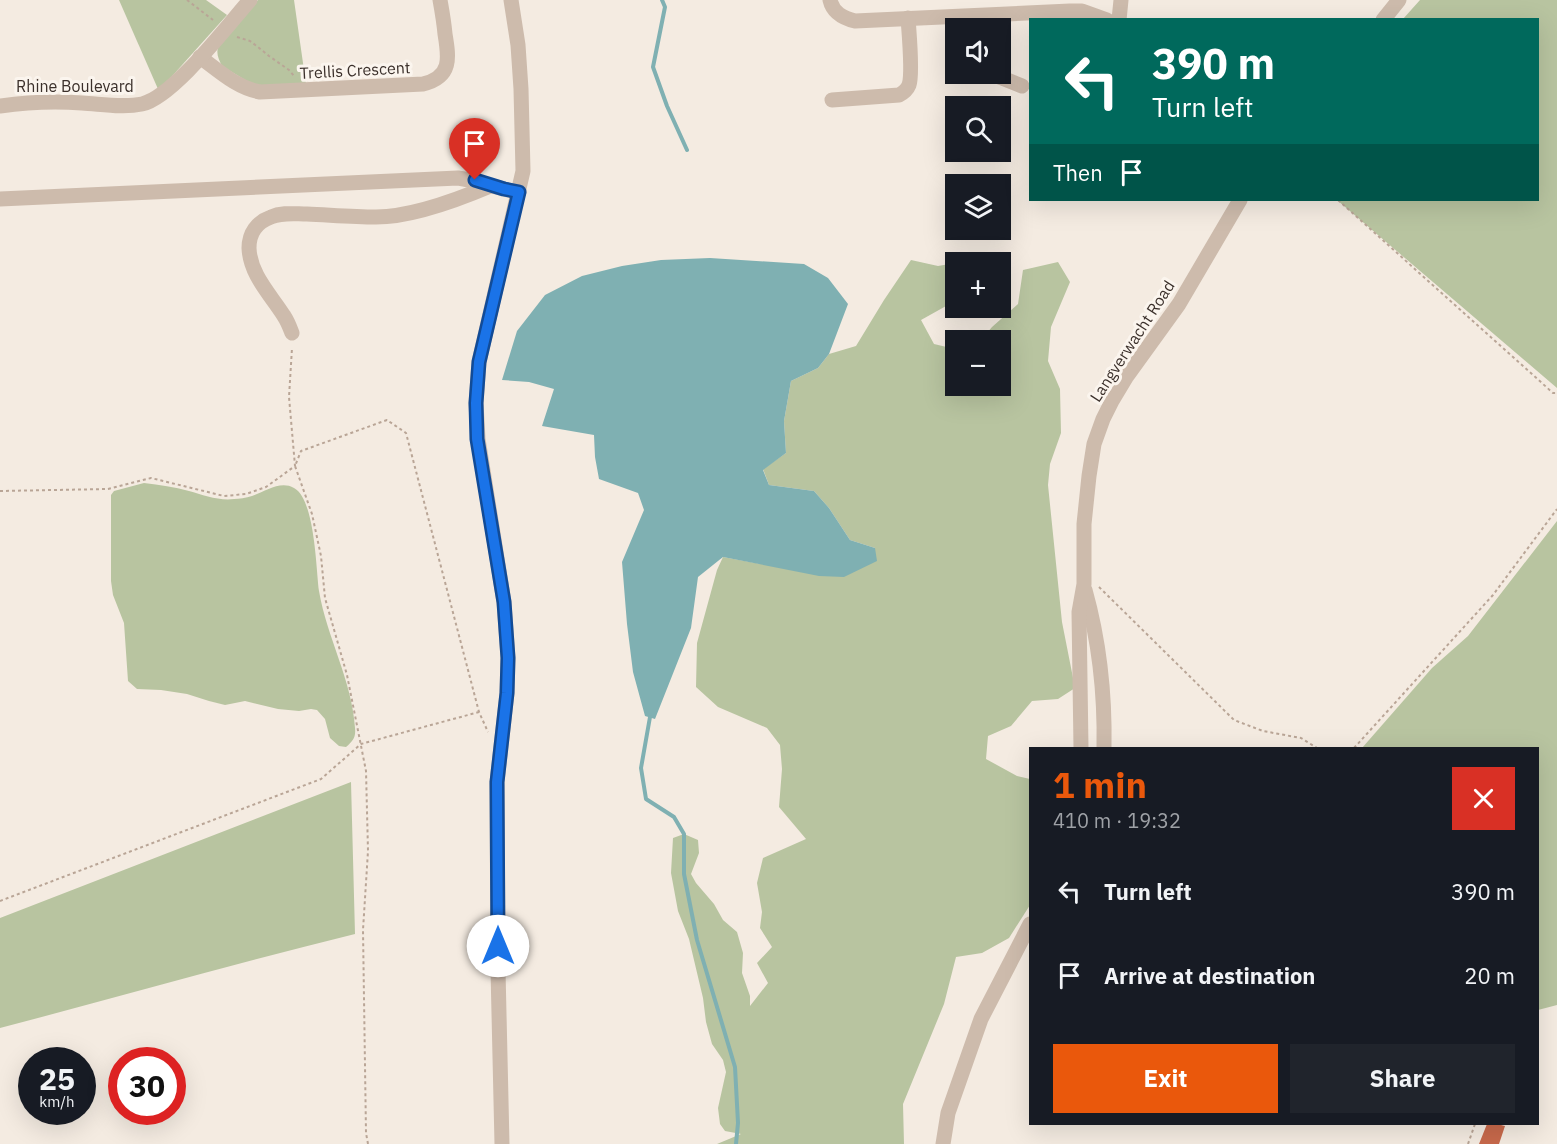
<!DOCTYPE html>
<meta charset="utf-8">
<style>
:root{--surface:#171b24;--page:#20242c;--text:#f1f3f6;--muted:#9ea1a6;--accent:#ea580c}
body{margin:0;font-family:"IBM Plex Sans",sans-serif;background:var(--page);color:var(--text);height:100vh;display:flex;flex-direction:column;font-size:22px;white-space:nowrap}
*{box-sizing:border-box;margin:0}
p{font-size:20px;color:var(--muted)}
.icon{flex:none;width:33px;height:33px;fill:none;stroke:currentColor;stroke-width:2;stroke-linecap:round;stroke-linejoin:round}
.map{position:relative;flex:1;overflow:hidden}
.panel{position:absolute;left:1029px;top:747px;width:510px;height:378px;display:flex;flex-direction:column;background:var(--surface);border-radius:0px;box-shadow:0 6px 24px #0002}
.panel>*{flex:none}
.top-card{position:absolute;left:1029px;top:18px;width:510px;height:183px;border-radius:0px;box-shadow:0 6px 24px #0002;background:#00695c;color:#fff;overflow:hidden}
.tools{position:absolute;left:945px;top:18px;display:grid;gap:12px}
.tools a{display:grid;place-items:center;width:66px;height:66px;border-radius:0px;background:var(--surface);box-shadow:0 6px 24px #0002;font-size:30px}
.speed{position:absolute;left:18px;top:1047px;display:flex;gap:12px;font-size:30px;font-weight:700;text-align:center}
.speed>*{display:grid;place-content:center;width:78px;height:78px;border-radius:50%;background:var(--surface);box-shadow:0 6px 24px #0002;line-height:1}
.speed small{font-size:15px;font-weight:400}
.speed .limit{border:9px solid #d22;background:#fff;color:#111}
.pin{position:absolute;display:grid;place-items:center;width:51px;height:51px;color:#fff;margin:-62px -26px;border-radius:50% 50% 50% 0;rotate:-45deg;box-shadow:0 0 6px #0007}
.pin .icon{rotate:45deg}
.me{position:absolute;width:66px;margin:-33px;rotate:0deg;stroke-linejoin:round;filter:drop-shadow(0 0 4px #0008)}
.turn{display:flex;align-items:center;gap:21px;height:126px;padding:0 24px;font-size:27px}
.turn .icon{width:78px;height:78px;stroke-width:2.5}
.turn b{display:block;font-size:42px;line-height:51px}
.then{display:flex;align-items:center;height:57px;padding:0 24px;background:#0003;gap:12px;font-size:22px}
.round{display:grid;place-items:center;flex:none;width:63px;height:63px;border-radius:0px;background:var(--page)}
.overview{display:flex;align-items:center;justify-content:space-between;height:102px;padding:0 24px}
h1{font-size:36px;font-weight:700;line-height:45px;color:var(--accent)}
.action{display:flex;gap:12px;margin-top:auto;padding:12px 24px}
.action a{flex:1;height:69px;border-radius:0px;background:var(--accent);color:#fff;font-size:24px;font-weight:700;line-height:69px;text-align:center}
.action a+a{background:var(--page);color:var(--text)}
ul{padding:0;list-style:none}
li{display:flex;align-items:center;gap:18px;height:84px;padding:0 24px}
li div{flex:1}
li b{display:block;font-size:22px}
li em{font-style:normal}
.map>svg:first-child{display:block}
</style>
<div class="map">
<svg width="1557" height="1144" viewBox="0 0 1557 1144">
<rect width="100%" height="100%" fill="#f4ebe1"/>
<g fill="#b8c4a0">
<path d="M119,0H206L227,15L165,84L158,89Z"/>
<path d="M258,0H294L306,84L263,86L250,83L222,66C219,60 216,54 218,48C221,37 249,10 258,0Z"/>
<path d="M1420,0H1557V388L1337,200H1538V20L1403,19Z"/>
<path d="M911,260L938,266L955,263V301L921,320L934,344L955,349L956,386H1000V340H981L992,327L1018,304L1023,270L1058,262L1070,282L1051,327L1048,361L1060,389L1061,433L1050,464L1048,485L1062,622L1075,688L1058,699L1032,701L1011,726L988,736L986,759L1017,776L1030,779V905L1009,938L982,953L956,957L944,1004L903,1104L904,1144H717L741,1134L725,1131L720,1124L718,1108L726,1072L723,1060L712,1044L706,1022L703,998L689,939L678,911L671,873L673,838L684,834L698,840L699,853L691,874L696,883L714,904L723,920L737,932L743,953L742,973L750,996V1006L768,983L757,963L772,947L760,928L762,912L757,883L763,858L806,839L779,807L782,769L780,745L767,728L718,707L696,687L697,643L717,570L723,557L761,564L875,548L850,540L829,508L814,491L769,485L763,469L786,453L784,421L791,381L818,368L829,354L856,346L884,300Z"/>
<path d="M144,483C160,485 174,487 189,491C203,495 219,501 234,499C239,499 246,498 252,496C265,492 280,480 294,488C315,499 316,569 319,591C327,638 352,680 355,728C356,737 353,741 346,747L339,746L330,738L325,719L317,710L311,709L299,711L278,709L245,701L225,705L209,701L187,694L161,690L137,689L128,681L124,623L113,595L111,581V495L114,491Z"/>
<path d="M1557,521V1005L1538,1010V748H1362L1432,668L1468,636Z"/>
<path d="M351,782L355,934C236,963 119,997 0,1028V918Z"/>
</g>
<path fill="#7fb0b2" d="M710,258L804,264L828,278L848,304L829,354L818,368L791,381L784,421L786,453L763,470L769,485L814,491L829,508L850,540L875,548L877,561L844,577L819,576L723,557L698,577L691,628L655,719L645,716L633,672L627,624L622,562L644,510L638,493L599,479L595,457L594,435L542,426L554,389L529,382L502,380L517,331L545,295L582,276L622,266L661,260Z"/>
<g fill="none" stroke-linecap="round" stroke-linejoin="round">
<g stroke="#7fb0b2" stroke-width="4">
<path d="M662,0L665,7L653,67L667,106L687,150"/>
<path d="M650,717L641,768L646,799L674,817L684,834V874L697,940L735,1067L738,1123L736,1144"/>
</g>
</g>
<path fill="#c8694b" d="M1487,1124H1497L1505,1126L1499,1144H1479Z"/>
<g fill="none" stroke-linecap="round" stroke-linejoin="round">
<g stroke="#b9a596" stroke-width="2" stroke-dasharray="3 3" stroke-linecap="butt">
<path d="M187,0L213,20"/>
<path d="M237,37L250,41L258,47L269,56L289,70L294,76"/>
<path d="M1338,200L1553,393H1557"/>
<path d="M0,491L108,489L151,478L224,496L246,494L266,487L295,466L289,397L292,348"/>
<path d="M1099,587L1234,720L1263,731L1301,738L1317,748"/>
<path d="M1354,748L1493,595L1557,509"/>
<path d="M0,901L321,779L361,744L479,712"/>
<path d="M368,1144L366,1133L363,930L368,851L366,771L347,675L325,598L321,556L312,514L295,466L301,451L387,420L406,433L479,712L488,732"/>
<path d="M1468,1144L1475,1124"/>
</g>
<g stroke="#cdbbac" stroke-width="15">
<path d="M830,0C833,13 843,18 855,21L1070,11H1082L1107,20"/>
<path d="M1119,20L1121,0"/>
<path d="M1383,20L1399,0"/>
<path d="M200,57C219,71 237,88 260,92L423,84C452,77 449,58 445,34C444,23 442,11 440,0"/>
<path d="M992,74L1022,86"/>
<path d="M832,100L899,95C903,93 907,90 909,85C913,74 909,33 908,18"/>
<path d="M0,106C28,102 55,101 82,103C101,104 123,108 142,104C173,97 227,26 250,0"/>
<path d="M0,199L458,178C479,181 498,189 519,192"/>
<path d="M292,333C290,328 288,322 284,316C271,295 250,275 249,248C249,233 257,222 271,217C282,212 295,214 307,214C330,215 353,217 376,217C412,217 457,200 490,186"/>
<path d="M1085,590C1099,640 1105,697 1104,748"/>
<path d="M1081,748L1079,612L1084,584V524L1089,476L1094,444L1103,419L1112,401L1127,376L1179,304L1240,200"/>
<path d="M502,1144L498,970L497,782L507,693L508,658L504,602L478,439L476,403L479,362L523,171L521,89L518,45L511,0"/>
<path d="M943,1144L948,1113L981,1019L1030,924"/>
</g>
</g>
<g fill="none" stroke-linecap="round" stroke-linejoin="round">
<g stroke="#114b97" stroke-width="15">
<path id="route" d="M475,180L504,189L519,192L479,362L476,403L477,439L504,602L508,658L507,693L497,782L498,946"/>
</g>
<use href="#route" stroke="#1a73e8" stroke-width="10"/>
</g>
<g text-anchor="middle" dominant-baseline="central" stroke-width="6" stroke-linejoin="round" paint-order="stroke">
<g font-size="16" fill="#3b302b" stroke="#fbf5ee">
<text transform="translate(355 70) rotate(-3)">Trellis Crescent</text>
<text x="75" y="86">Rhine Boulevard</text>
<text transform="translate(1132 341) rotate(-57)">Langverwacht Road</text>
</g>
</g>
</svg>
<div class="tools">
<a><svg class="icon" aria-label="sound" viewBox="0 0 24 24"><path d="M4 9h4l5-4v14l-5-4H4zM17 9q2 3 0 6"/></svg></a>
<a><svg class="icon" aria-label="search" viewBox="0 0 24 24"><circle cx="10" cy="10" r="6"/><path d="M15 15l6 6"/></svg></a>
<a><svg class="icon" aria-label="layers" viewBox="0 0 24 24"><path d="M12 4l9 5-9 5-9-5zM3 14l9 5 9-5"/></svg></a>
<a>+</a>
<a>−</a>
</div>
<div class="speed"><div>25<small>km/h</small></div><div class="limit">30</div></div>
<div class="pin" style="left:475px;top:180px;background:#d93025"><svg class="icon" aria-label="arrive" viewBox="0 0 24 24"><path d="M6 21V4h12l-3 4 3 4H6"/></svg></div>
<svg class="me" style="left:498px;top:946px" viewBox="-20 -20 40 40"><circle r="19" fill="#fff"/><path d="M0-13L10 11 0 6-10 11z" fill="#1a73e8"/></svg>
<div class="top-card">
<div class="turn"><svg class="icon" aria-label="left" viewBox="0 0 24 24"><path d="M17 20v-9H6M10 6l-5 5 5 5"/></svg><div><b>390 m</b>Turn left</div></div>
<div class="then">Then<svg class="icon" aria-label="arrive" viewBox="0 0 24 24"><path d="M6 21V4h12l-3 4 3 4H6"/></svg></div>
</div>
<section class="panel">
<div class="overview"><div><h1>1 min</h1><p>410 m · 19:32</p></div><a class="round" style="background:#d93025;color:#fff"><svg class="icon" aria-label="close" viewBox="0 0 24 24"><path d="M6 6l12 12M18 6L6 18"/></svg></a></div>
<ul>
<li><svg class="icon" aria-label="left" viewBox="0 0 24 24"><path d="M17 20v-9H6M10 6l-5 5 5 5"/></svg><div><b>Turn left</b></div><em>390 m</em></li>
<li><svg class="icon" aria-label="arrive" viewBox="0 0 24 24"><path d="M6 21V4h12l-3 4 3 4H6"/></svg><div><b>Arrive at destination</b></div><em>20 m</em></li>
</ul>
<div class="action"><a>Exit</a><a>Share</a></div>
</section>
</div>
